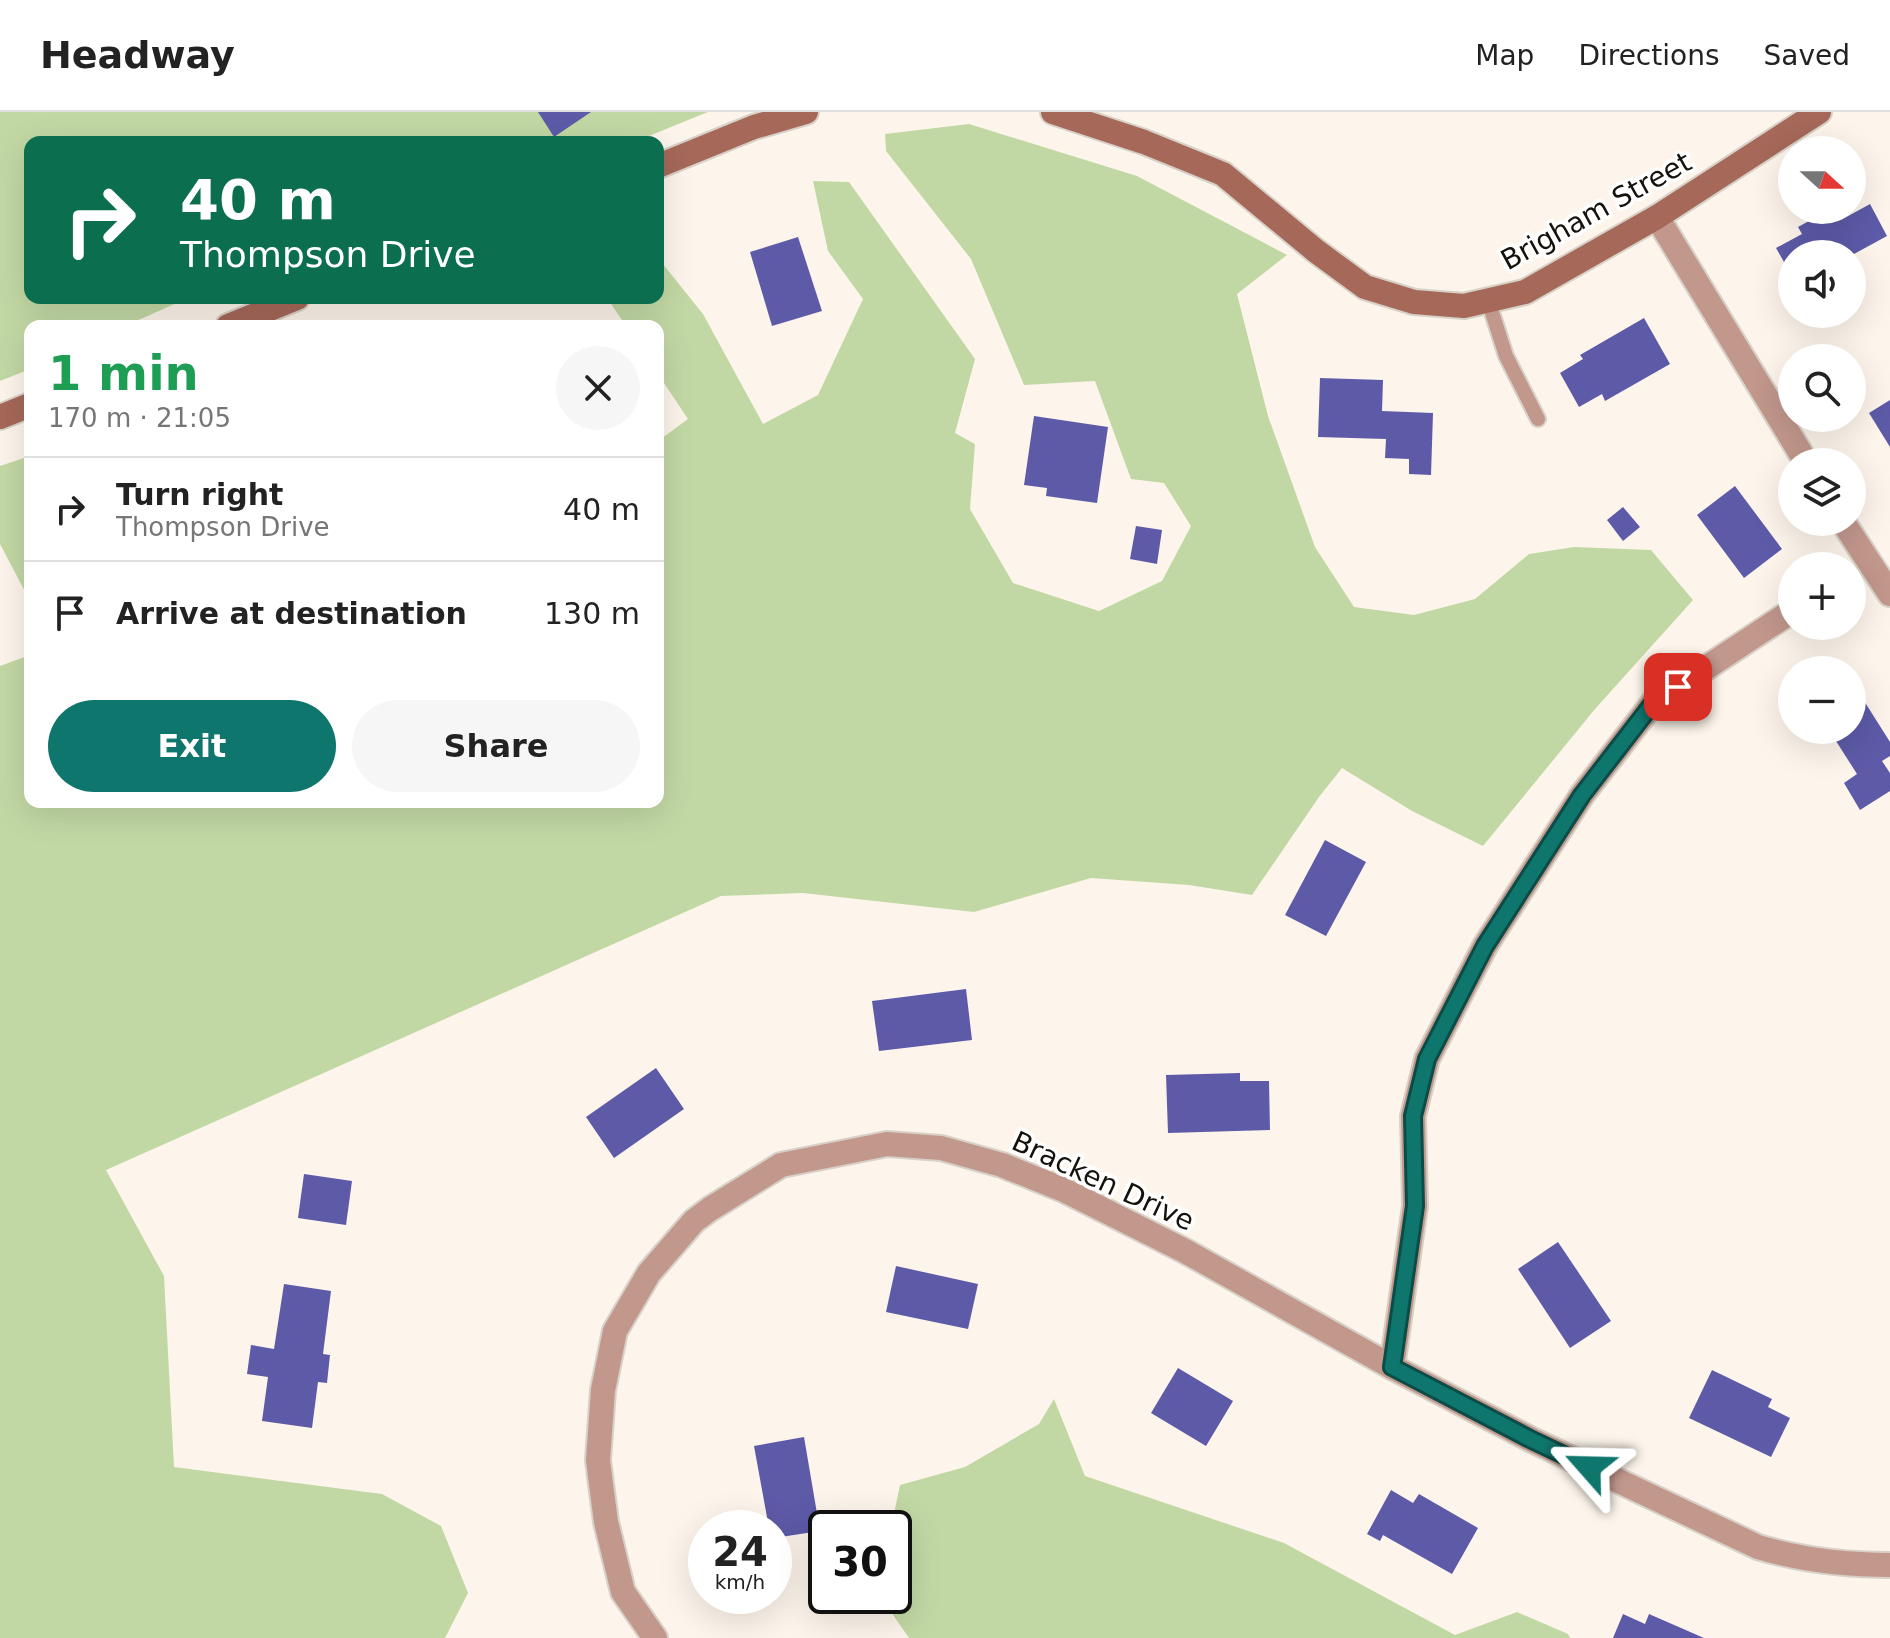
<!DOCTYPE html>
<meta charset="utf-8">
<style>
:root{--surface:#fff;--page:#f6f6f6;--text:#222;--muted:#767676;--line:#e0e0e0;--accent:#0f766e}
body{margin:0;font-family:"DejaVu Sans",sans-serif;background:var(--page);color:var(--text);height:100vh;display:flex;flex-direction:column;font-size:30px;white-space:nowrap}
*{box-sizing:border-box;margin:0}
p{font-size:26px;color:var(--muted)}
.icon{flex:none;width:44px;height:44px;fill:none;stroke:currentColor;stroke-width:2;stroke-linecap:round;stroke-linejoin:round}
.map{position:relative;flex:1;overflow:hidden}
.drawer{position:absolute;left:24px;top:208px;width:640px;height:488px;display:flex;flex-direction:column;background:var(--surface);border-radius:16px;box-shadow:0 8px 32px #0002}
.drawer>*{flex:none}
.hud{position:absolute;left:24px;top:24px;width:640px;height:168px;border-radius:16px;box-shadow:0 8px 32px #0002;background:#0b6e4f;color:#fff;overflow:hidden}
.needle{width:52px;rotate:111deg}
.buttons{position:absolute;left:1778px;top:24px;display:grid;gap:16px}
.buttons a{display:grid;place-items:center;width:88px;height:88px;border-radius:50%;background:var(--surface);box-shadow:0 8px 32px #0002;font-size:40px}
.speed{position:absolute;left:688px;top:1398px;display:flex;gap:16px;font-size:40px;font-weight:700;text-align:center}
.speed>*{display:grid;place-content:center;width:104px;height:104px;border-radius:50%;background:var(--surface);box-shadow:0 8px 32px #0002;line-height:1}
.speed small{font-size:20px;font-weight:400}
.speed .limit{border:4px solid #111;border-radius:12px;background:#fff;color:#111}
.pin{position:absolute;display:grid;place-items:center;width:68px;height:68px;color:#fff;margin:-34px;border-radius:16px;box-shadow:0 4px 12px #0006}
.me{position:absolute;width:88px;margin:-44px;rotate:295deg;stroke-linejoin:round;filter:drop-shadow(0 0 6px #0008)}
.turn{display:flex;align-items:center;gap:28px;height:168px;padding:0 24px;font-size:36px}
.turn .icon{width:104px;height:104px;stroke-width:2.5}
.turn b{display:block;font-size:56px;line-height:68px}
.round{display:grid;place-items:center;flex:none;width:84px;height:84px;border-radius:42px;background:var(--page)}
.headline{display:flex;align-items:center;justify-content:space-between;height:136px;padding:0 24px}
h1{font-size:48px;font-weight:800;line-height:60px;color:#1e9e55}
.primary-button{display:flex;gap:16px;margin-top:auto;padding:16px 24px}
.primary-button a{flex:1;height:92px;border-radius:48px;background:var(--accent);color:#fff;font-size:32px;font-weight:800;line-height:92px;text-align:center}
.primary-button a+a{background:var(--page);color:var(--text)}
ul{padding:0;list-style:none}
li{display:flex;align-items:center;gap:24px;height:104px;padding:0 24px;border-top:2px solid var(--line)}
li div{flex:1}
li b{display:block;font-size:30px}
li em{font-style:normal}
header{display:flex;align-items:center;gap:48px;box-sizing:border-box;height:112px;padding:0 40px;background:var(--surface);border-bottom:2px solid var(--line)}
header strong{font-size:38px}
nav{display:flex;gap:44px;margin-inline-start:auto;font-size:28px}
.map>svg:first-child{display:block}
</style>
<header>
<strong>Headway</strong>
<nav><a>Map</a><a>Directions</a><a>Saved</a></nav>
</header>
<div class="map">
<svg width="1890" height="1526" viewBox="0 0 1890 1526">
<rect width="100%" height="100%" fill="#fdf5eb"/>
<g fill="#c2d8a4">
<path d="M0,0H708L634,30H30V186H188L125,214H30V257L0,269Z"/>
<path d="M969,12L1137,64L1287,143L1237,182L1268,304L1315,435L1354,495L1414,503L1475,487L1529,442L1574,435L1651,438L1693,488L1595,597L1483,734L1412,699L1342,656L1319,685L1252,783L1189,773L1091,766L974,800L803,781L721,784L106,1058L164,1164L174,1355L382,1382L441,1414L468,1481L445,1526H0V554L30,543V690H658V329L688,307L658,262V214H626L607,186H658V146L703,202L763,312L818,283L863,187L828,139L813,69L849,70L975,247L955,321L975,332L970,397L1013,471L1099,499L1162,469L1191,414L1164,371L1131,367L1095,269L1024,273L971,147L886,39L885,22Z"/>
<path d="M30,344V489L0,432V354Z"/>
<path d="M1054,1287L1085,1364L1284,1431L1455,1523L1517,1500L1568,1522L1570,1526H909L893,1503L891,1484H894V1416H891L900,1373L965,1355L1039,1312Z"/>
</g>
<g fill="#5d5aa8">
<path d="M538,0H591L554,25Z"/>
<path d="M1870,92L1887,124L1854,142H1792V164L1776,136L1802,122L1798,115L1829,98H1835L1841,108Z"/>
<path d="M798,125L822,199L772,214L750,140Z"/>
<path d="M1852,147L1864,169L1852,175Z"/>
<path d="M1644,206L1670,252L1605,289L1602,282L1579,295L1560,261L1583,247L1580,243Z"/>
<path d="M1320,266L1383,268L1382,299L1433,301L1431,363L1409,362V347L1385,346L1386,327L1318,325Z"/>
<path d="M1890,288V335L1869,301Z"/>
<path d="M1034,304L1108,315L1097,391L1046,384L1047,376L1024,373Z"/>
<path d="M1735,374L1782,437L1744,466L1697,403Z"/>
<path d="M1623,395L1640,415L1623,429L1607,408Z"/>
<path d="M1136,414L1162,418L1157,452L1130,447Z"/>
<path d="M1854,573L1890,630V644L1882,649L1890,661V679L1860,698L1844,671L1857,662L1829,618H1852V574Z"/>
<path d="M1325,728L1366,750L1326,824L1285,803Z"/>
<path d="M966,877L972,928L879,939L872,889Z"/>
<path d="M656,956L684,997L614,1046L586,1005Z"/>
<path d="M1240,961V969H1269L1270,1018L1168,1021L1166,963Z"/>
<path d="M304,1062L352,1069L346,1113L298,1106Z"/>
<path d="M1558,1130L1611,1209L1570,1236L1518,1157Z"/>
<path d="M896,1154L978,1172L968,1217L886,1200Z"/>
<path d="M284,1172L331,1179L323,1242L330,1243L327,1271L318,1270L312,1316L262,1309L268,1265L247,1262L251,1233L274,1237Z"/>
<path d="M1178,1256L1233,1289L1206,1334L1151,1301Z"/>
<path d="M1712,1258L1772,1287L1768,1295L1790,1306L1771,1345L1689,1306Z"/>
<path d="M804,1325L820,1419L774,1426V1416H769L754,1334Z"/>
<path d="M1391,1378L1413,1391L1419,1382L1478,1416L1452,1462L1383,1423L1380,1429L1367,1422Z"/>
<path d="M1623,1502L1645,1512L1649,1502L1704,1526H1613Z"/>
</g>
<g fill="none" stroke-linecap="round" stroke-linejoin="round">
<g stroke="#d8d1c7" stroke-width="18">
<path id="lane" d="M1488,188L1506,244L1538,307"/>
</g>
<g stroke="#d8d1c7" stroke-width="28">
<g id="street">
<path d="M1657,105L1806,350"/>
<path d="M1843,410L1890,482"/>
<path d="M1392,1255L1415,1094L1413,1004L1427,947L1485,834L1582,683L1653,591L1792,499"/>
<path d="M655,1526L623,1480L606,1410L601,1372L598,1348L603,1278L615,1219L649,1161L694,1109L710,1097L781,1053L887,1032L941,1036L1002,1053L1064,1078L1185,1139L1392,1255L1532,1328L1758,1435C1801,1448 1845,1453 1890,1453"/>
</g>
</g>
<g stroke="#d8d1c7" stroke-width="28">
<g id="secondary">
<path d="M1053,0L1144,30L1223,62L1316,139L1365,175L1414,190L1464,194L1525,180L1657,105L1819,0"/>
<path d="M658,54L754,15L806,0"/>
<path d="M228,214L297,186"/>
<path d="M0,305L30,293"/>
</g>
</g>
<use href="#lane" stroke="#c2978c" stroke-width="14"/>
<use href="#street" stroke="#c2978c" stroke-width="24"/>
<use href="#secondary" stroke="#a56859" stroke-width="24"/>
</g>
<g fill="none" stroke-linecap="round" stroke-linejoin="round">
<g stroke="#0a4d48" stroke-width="20">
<path id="route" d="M1589,1355L1532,1328L1392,1255L1415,1094L1413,1004L1427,947L1485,834L1582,683L1653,591L1678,575"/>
</g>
<use href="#route" stroke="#0f766e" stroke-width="14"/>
</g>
<g text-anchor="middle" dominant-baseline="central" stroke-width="7" stroke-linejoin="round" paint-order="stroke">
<g font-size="28" fill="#15110b" stroke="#fff">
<text transform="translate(1596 99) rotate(-29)">Brigham Street</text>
<text transform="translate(1103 1069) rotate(25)">Bracken Drive</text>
</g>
</g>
</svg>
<div class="buttons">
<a><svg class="needle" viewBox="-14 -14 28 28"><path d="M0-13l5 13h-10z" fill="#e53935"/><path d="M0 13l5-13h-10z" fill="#767676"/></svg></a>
<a><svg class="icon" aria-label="sound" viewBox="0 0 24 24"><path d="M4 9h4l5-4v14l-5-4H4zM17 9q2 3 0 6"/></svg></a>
<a><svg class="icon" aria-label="search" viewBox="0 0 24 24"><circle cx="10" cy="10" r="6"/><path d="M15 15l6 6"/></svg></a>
<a><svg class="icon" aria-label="layers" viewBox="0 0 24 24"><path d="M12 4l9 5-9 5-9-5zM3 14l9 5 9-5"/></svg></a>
<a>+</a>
<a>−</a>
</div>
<div class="speed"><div>24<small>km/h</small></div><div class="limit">30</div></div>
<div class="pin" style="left:1678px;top:575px;background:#d93025"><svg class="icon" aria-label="arrive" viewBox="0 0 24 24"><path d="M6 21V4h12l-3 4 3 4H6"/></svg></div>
<svg class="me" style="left:1589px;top:1355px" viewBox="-20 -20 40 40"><path d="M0-17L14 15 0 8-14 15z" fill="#0f766e" stroke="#fff" stroke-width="4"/></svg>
<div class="hud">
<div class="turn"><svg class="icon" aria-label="right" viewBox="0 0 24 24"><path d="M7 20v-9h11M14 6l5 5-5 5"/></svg><div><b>40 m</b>Thompson Drive</div></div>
</div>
<section class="drawer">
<div class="headline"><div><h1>1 min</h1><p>170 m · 21:05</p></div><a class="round"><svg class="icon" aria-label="close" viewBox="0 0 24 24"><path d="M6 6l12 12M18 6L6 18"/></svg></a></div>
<ul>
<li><svg class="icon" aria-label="right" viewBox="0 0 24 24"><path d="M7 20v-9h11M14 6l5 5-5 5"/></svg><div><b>Turn right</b><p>Thompson Drive</p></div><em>40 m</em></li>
<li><svg class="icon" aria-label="arrive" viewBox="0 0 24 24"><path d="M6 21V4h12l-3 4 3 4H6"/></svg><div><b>Arrive at destination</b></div><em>130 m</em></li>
</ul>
<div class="primary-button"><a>Exit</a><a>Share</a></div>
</section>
</div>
